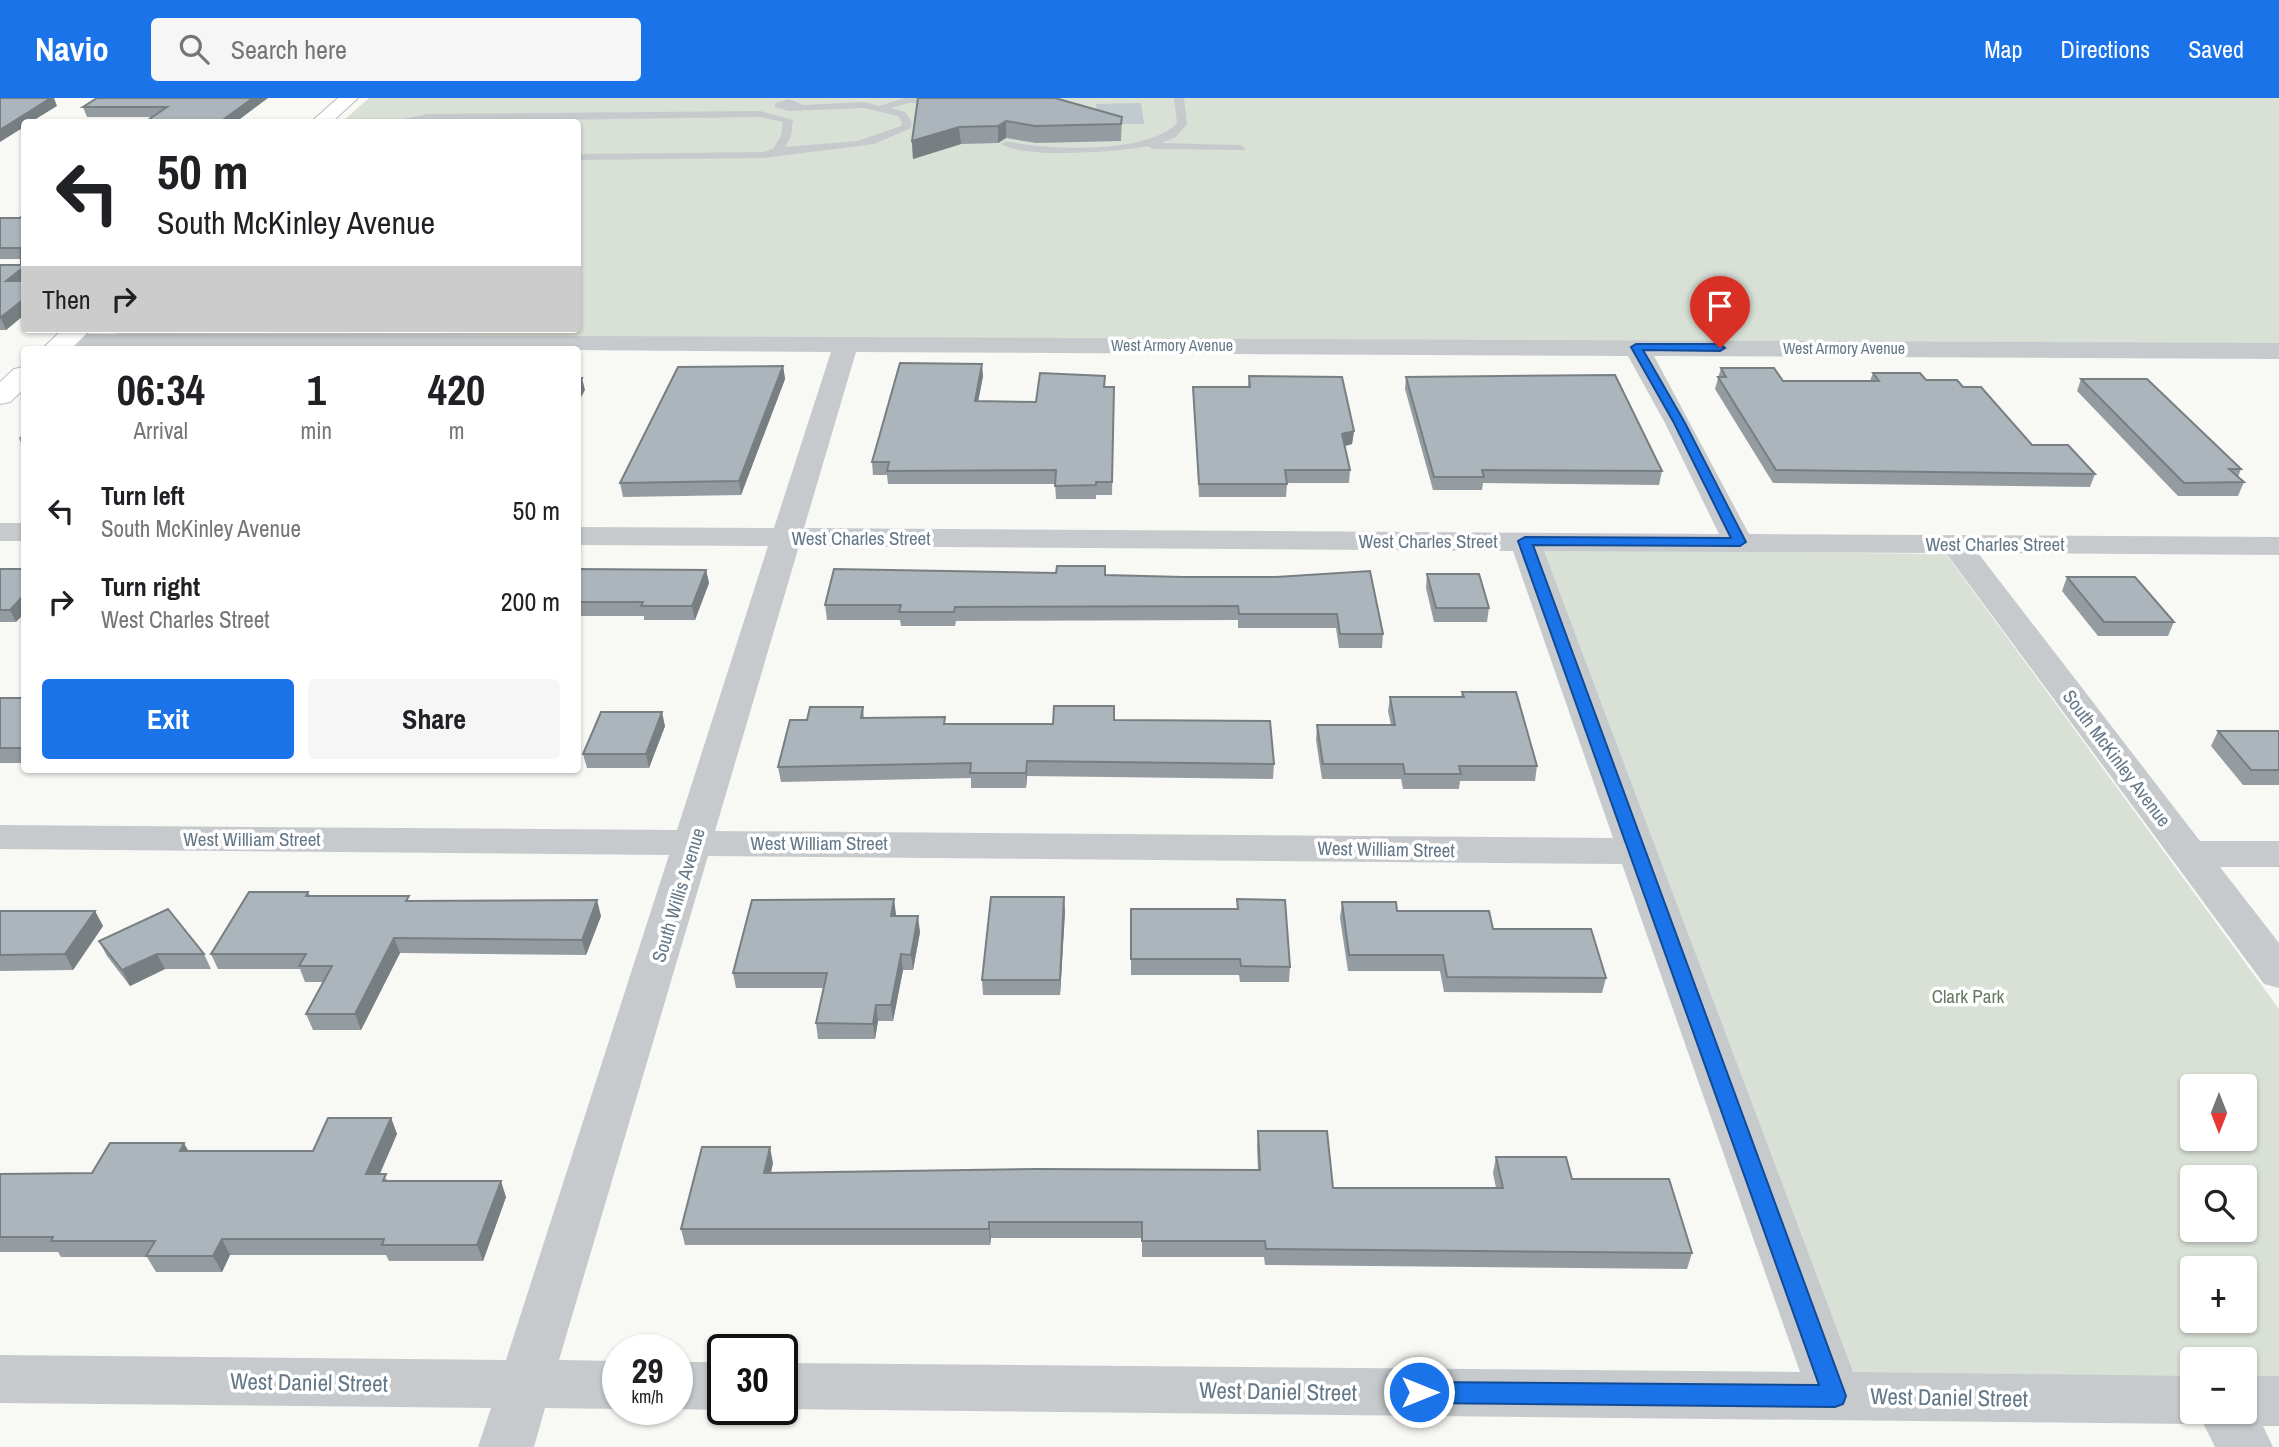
<!DOCTYPE html>
<meta charset="utf-8">
<style>
:root{--surface:#fff;--page:#f6f6f6;--text:#202124;--muted:#757577;--accent:#1a73e8}
body{margin:0;font-family:"Archivo Narrow",sans-serif;background:var(--page);color:var(--text);height:100vh;display:flex;flex-direction:column;font-size:26px;white-space:nowrap}
*{box-sizing:border-box;margin:0}
p{font-size:23px;color:var(--muted)}
.icon{flex:none;width:38px;height:38px;fill:none;stroke:currentColor;stroke-width:2;stroke-linecap:round;stroke-linejoin:round}
.map{position:relative;flex:1;overflow:hidden}
.panel{position:absolute;left:21px;top:248px;width:560px;height:427px;display:flex;flex-direction:column;background:var(--surface);border-radius:7px;box-shadow:0 2px 5px #0004}
.panel>*{flex:none}
.banner{position:absolute;left:21px;top:21px;width:560px;height:214px;border-radius:7px;box-shadow:0 2px 5px #0004;background:#fff;color:var(--text);overflow:hidden}
.needle{width:46px;rotate:180deg}
.controls{position:absolute;left:2180px;top:976px;display:grid;gap:14px}
.controls a{display:grid;place-items:center;width:77px;height:77px;border-radius:7px;background:var(--surface);box-shadow:0 2px 5px #0004;font-size:35px}
.speed{position:absolute;left:602px;top:1236px;display:flex;gap:14px;font-size:35px;font-weight:700;text-align:center}
.speed>*{display:grid;place-content:center;width:91px;height:91px;border-radius:50%;background:var(--surface);box-shadow:0 2px 5px #0004;line-height:1}
.speed small{font-size:18px;font-weight:400}
.speed .limit{border:4px solid #111;border-radius:10px;background:#fff;color:#111}
.pin{position:absolute;display:grid;place-items:center;width:60px;height:60px;color:#fff;margin:-72px -30px;border-radius:50% 50% 50% 0;rotate:-45deg;box-shadow:0 0 7px #0007}
.pin .icon{rotate:45deg}
.me{position:absolute;width:77px;margin:-38px;rotate:90deg;stroke-linejoin:round;filter:drop-shadow(0 0 5px #0008)}
.turn{display:flex;align-items:center;gap:24px;height:147px;padding:0 21px;font-size:32px}
.turn .icon{width:91px;height:91px;stroke-width:2.5}
.turn b{display:block;font-size:49px;line-height:60px}
.then{display:flex;align-items:center;height:66px;padding:0 21px;background:#0003;gap:14px;font-size:26px}
.eta{display:flex;justify-content:space-evenly;align-items:center;height:119px;text-align:center}
.eta b{font-size:42px;font-weight:700;line-height:49px}
.action{display:flex;gap:14px;margin-top:auto;padding:14px 21px}
.action a{flex:1;height:80px;border-radius:7px;background:var(--accent);color:#fff;font-size:28px;font-weight:700;line-height:80px;text-align:center}
.action a+a{background:var(--page);color:var(--text)}
ul{padding:0;list-style:none}
li{display:flex;align-items:center;gap:21px;height:91px;padding:0 21px}
li div{flex:1}
li b{display:block;font-size:26px}
li em{font-style:normal}
header{display:flex;align-items:center;gap:42px;box-sizing:border-box;height:98px;padding:0 35px;background:var(--accent);color:#fff}
header strong{font-size:33px}
nav{display:flex;gap:38px;margin-inline-start:auto;font-size:24px}
.search{width:490px;height:63px;background:var(--page);display:flex;align-items:center;gap:18px;box-sizing:border-box;padding:0 24px;border-radius:7px;color:var(--muted);font-size:26px}
.map>svg:first-child{display:block}
</style>
<header>
<strong>Navio</strong>
<div class="search"><svg class="icon" aria-label="search" viewBox="0 0 24 24"><circle cx="10" cy="10" r="6"/><path d="M15 15l6 6"/></svg>Search here</div>
<nav><a>Map</a><a>Directions</a><a>Saved</a></nav>
</header>
<div class="map">
<svg width="2279" height="1349" viewBox="0 0 2279 1349">
<rect width="100%" height="100%" fill="#f8f8f5"/>
<g fill="#d9e0d6" fill-rule="evenodd">
<path d="M369,0H2279V246L129,237L115,236L110,232L578,231V24H342Z"/>
<path d="M1543,452L1946,456L2279,911V1281H2245V1262H2193V1281H1852ZM2193,989H2245V1041H2193ZM2193,1080H2245V1132H2193ZM2193,1171H2245V1223H2193Z"/>
</g>
<path fill="#c0cacf" d="M1141,5L1144,26H1098L1096,6Z"/>
<g fill="none" stroke-linecap="round" stroke-linejoin="round">
<g stroke="#b8bdc2" stroke-width="2">
<g id="secondary">
<path d="M338,0H358L332,24H311Z"/>
<path d="M63,231H91L70,252H41Z"/>
<path d="M24,269V291L10,304L0,306V284L14,271Z"/>
</g>
</g>
<g fill="#c6cacd" fill-rule="evenodd">
<path d="M905,0H985L980,3L909,5L891,10L905,14L912,24L911,30L874,46L763,60L578,62V56L763,54L773,51L781,38L783,24L760,19L390,24L427,16L760,13L793,22L791,38L785,49L858,43L901,28L902,24L898,18L864,10L789,13L775,9V5L789,1L803,7L864,4L879,8Z"/>
<path d="M1174,0H1184L1187,26L1176,39L1161,45L1240,47L1245,50L1244,52L1153,51L1148,48C1119,54 1024,61 1001,46L1006,43C1047,52 1147,57 1177,25Z"/>
</g>
<g fill="#c6cacd" fill-rule="evenodd">
<path d="M65,236L2279,245V261L1654,258L1749,436L2279,439V457L1978,455L2200,743H2279V769H2220L2279,845V890L2264,886L1946,455L1544,453L1853,1274L2193,1278V1314H2245V1278H2279V1328H2263L2273,1349H2215L2202,1323L2193,1326L776,1311H782V1265L1800,1274L1622,766L708,758L559,1262L618,1263L619,1311L545,1310L534,1349H478L491,1310L0,1305V1257L506,1262L669,757L0,751V727L677,732L768,448L578,447V429L774,430L831,254L56,248L53,243L56,238ZM856,254L1628,258L1665,325L1719,436L804,430ZM799,448L1513,453L1613,740L715,733Z"/>
<rect x="0" y="425" width="24" height="18"/>
<path d="M677,1264H723V1311H727L723,1312L673,1311H677Z"/>
</g>
<use href="#secondary" fill="#fff" fill-rule="evenodd"/>
</g>
<g fill="#949ca1">
<path d="M268,0L154,19H87L83,9Z"/>
<path d="M918,0L1122,19L1121,43L1036,45L1006,40L998,45L961,46L913,61L912,43Z"/>
<path d="M0,120H20L24,217L6,232H0V167H21V161H0Z"/>
<path d="M783,268L785,281L741,397L623,399L620,385Z"/>
<path d="M1721,270L1783,283H1870L1873,275L1926,282L1963,289L2032,347L2095,376L2090,389L1773,385L1715,291Z"/>
<path d="M983,278L978,303L1036,304L1105,289H1114L1112,397H1096V401H1056L1055,386H888L887,377H873L872,364Z"/>
<path d="M1249,278L1354,333L1352,346L1345,348L1350,372L1349,385H1287L1286,399H1199L1193,289H1248Z"/>
<path d="M1406,279L1662,373L1659,387L1483,385L1482,392H1433L1405,291Z"/>
<path d="M2081,281L2241,371L2238,379L2244,384L2238,398H2178L2077,293Z"/>
<path d="M24,335V352L19,340Z"/>
<path d="M0,471L16,524H0Z"/>
<path d="M578,471L706,472L709,485L695,522H644V518H578Z"/>
<path d="M1427,476L1489,510L1487,524H1434L1426,490Z"/>
<path d="M1105,477L1183,479H1276L1383,536L1382,550H1339L1336,530H1238V522L956,523L955,528H901L900,522H827L825,507Z"/>
<path d="M2067,479L2174,524L2168,538H2098L2062,493Z"/>
<path d="M1462,594L1537,668L1535,683H1460L1459,691H1403L1401,681H1322L1316,642L1317,627H1391L1388,613L1390,599H1461Z"/>
<rect x="0" y="600" width="24" height="65"/>
<path d="M863,609L864,620L945,626H1053L1115,622L1274,666L1273,681L1027,678L1026,690H971V680L781,684L778,669L807,622Z"/>
<path d="M665,628L649,670H587L583,656Z"/>
<path d="M2218,633H2279V687H2243L2211,648Z"/>
<path d="M323,672H483L482,674Z"/>
<path d="M308,794L310,798L411,803L601,818L586,857L400,855L361,932H313L306,916L324,884H305L300,871H218L211,856Z"/>
<path d="M1237,801L1290,869L1289,884H1240L1239,877H1131V811H1237Z"/>
<path d="M1342,804L1397,813L1493,831L1606,880L1602,895L1444,894L1440,873H1348L1340,820Z"/>
<path d="M0,813H95L103,828L73,872L0,873Z"/>
<path d="M1065,814L1060,897H983L982,882Z"/>
<path d="M896,816V818L920,834L913,872H903L893,923H878L875,941H818L816,925L824,890H736L733,875Z"/>
<path d="M99,843L204,856L211,871H165L130,888L107,858Z"/>
<path d="M391,1020L397,1036L379,1076L389,1083L506,1099L483,1163H389L386,1157H230L222,1174H156L147,1159H61L58,1154H0V1076L92,1075L188,1053H313Z"/>
<path d="M1258,1033L1333,1090H1496L1493,1075L1496,1059L1572,1081L1692,1155L1687,1171L1265,1167L1264,1159H1142V1140H991L990,1147H685L681,1131L773,1065L771,1075L1258,1072L1257,1049Z"/>
</g>
<g fill="#787f83">
<path d="M51,0H54L57,8L31,24H24V29L0,44V32Z"/>
<path d="M253,0H268L236,24H220Z"/>
<path d="M1006,23V40L998,45V28Z"/>
<path d="M959,29L961,46L913,61L912,43Z"/>
<path d="M24,169V184L6,183Z"/>
<path d="M24,201V217L6,232L1,220Z"/>
<path d="M982,266L983,278L976,315L975,303Z"/>
<path d="M783,268L785,281L741,397L739,383Z"/>
<path d="M582,280L585,292L578,305V288Z"/>
<path d="M1354,333L1352,346L1341,349L1342,336Z"/>
<path d="M706,472L709,485L695,522L692,508Z"/>
<path d="M24,497V516L16,524L10,512Z"/>
<path d="M662,614L665,628L649,670L646,656Z"/>
<path d="M1027,663V678L1026,690V675Z"/>
<path d="M1064,799L1065,814L1060,897V882Z"/>
<path d="M894,801L896,816L893,833L891,818Z"/>
<path d="M597,802L601,818L586,857L582,842Z"/>
<path d="M95,813L103,828L73,872L65,856Z"/>
<path d="M918,818L920,834L913,872L911,857Z"/>
<path d="M394,840L400,855L361,932L355,916Z"/>
<path d="M157,856L165,871L130,888L122,872Z"/>
<path d="M901,856L903,872L893,923L891,907Z"/>
<path d="M876,907L878,923L875,941L873,926Z"/>
<path d="M391,1020L397,1036L373,1092L366,1076Z"/>
<path d="M184,1045L193,1061L180,1053Z"/>
<path d="M770,1049L773,1065L767,1090L764,1075Z"/>
<path d="M501,1083L506,1099L483,1163L477,1147Z"/>
<path d="M989,1124L991,1140L990,1147L989,1131Z"/>
<path d="M222,1141L230,1157L222,1174L213,1158Z"/>
</g>
<g fill="#acb5bb" stroke="#787f83" stroke-width="2">
<path d="M0,0H51L0,32Z"/>
<path d="M97,0H253L220,24H145L167,9H83Z"/>
<path d="M918,0H1055L1122,19L1121,26L1035,28L1006,23L998,28L959,29L912,43Z"/>
<path d="M24,116V169L6,183H24V201L0,220V167H21V150H0V120H20Z"/>
<path d="M900,265L982,266L975,303L1036,304L1040,275L1105,278L1104,289H1114L1112,384H1096V387L1055,388L1056,372L887,373L889,364H872Z"/>
<path d="M783,268L739,383L620,385L678,269Z"/>
<path d="M1721,270H1774L1783,283H1879L1873,275H1920L1926,282H1957L1963,289H1981L2032,347H2068L2095,376L1776,372L1718,279H1726Z"/>
<path d="M1615,277L1662,373L1482,372L1484,379H1434L1406,279Z"/>
<path d="M1249,278L1342,279L1354,333L1342,336L1350,372H1285L1287,386H1199L1193,289H1250Z"/>
<path d="M578,280H582L578,288Z"/>
<path d="M2081,281H2147L2241,371H2229L2244,384L2184,385Z"/>
<path d="M1057,468H1105V477L1183,479H1276L1370,473L1383,536H1340L1337,516H1239L1238,508L955,509L954,514H899L901,507H825L834,471L1056,475Z"/>
<path d="M0,471H24V497L10,512H0Z"/>
<path d="M578,471L706,472L692,508H641L643,504H578Z"/>
<path d="M1427,476H1479L1489,510H1436Z"/>
<path d="M2067,479H2135L2174,524H2104Z"/>
<path d="M1462,594H1516L1537,668H1459L1461,676H1405L1403,666H1323L1317,627H1395L1390,599H1464Z"/>
<rect x="0" y="600" width="24" height="50"/>
<path d="M1054,608H1114V622L1270,623L1274,666L1027,663L1026,675H970L971,665L778,669L790,622H807L810,609H863L861,620L945,619L944,626H1053Z"/>
<path d="M601,614H662L646,656H583Z"/>
<path d="M2218,633H2279V672H2251Z"/>
<path d="M249,794H308L306,798H409L406,803L597,802L582,842L394,840L355,916H306L332,868H299L306,856H211Z"/>
<path d="M991,799H1064L1060,882H982Z"/>
<path d="M894,801L891,818H918L911,857L901,856L891,907H876L873,926L816,925L827,875H733L752,802Z"/>
<path d="M1237,801L1285,802L1290,869L1241,868L1240,861H1131V811H1238Z"/>
<path d="M1342,804H1396L1397,813H1489L1493,831H1591L1606,880L1447,879L1443,857H1349Z"/>
<path d="M168,811L204,856H157L122,872L99,843Z"/>
<path d="M0,813H95L65,856L0,857Z"/>
<path d="M328,1020H391L366,1076H386L383,1083H501L477,1147H382L384,1141H222L213,1158H146L155,1143H51L53,1139H0V1076L92,1075L110,1045H184L180,1053H313Z"/>
<path d="M1258,1033H1327L1333,1090H1503L1496,1059H1566L1572,1081H1669L1692,1155L1266,1151L1265,1143H1142V1124H989V1131H681L702,1049H770L764,1075L1037,1071L1260,1072Z"/>
</g>
<path fill="#1a73e8" stroke="#114b97" stroke-width="2" d="M1636,246H1720L1725,250L1720,253L1643,252L1685,325L1746,444L1740,448L1533,447L1846,1298L1843,1306L1835,1309L1419,1305L1411,1302L1407,1294L1411,1287L1419,1284L1819,1287L1518,443L1525,439L1731,440L1674,325L1631,249Z"/>
<g text-anchor="middle" dominant-baseline="central" stroke-width="7" stroke-linejoin="round" paint-order="stroke">
<g font-size="16" fill="#657888" stroke="#fff">
<text x="1172" y="247">West Armory Avenue</text>
<text x="1844" y="250">West Armory Avenue</text>
</g>
<g font-size="19" fill="#657888" stroke="#fff">
<text x="861" y="440">West Charles Street</text>
<text x="1428" y="443">West Charles Street</text>
<text x="1995" y="446">West Charles Street</text>
<text transform="translate(2117 660) rotate(53)">South McKinley Avenue</text>
<text x="252" y="741">West William Street</text>
<text x="819" y="745">West William Street</text>
<text transform="translate(1386 751) rotate(1)">West William Street</text>
<text transform="translate(678 797) rotate(-73)">South Willis Avenue</text>
</g>
<g font-size="19" fill="#657a61" stroke="#fff">
<text x="1968" y="898">Clark Park</text>
</g>
<g font-size="23" fill="#657888" stroke="#fff">
<text transform="translate(309 1284) rotate(1)">West Daniel Street</text>
<text transform="translate(1278 1293) rotate(1)">West Daniel Street</text>
<text transform="translate(1949 1299) rotate(1)">West Daniel Street</text>
</g>
</g>
</svg>
<div class="controls">
<a><svg class="needle" viewBox="-14 -14 28 28"><path d="M0-13l5 13h-10z" fill="#e53935"/><path d="M0 13l5-13h-10z" fill="#757577"/></svg></a>
<a><svg class="icon" aria-label="search" viewBox="0 0 24 24"><circle cx="10" cy="10" r="6"/><path d="M15 15l6 6"/></svg></a>
<a>+</a>
<a>−</a>
</div>
<div class="speed"><div>29<small>km/h</small></div><div class="limit">30</div></div>
<div class="pin" style="left:1720px;top:250px;background:#d93025"><svg class="icon" aria-label="arrive" viewBox="0 0 24 24"><path d="M6 21V4h12l-3 4 3 4H6"/></svg></div>
<svg class="me" style="left:1419px;top:1294px" viewBox="-20 -20 40 40"><circle r="17" fill="#1a73e8" stroke="#fff" stroke-width="3"/><path d="M0-11L8 9 0 5-8 9z" fill="#fff"/></svg>
<div class="banner">
<div class="turn"><svg class="icon" aria-label="left" viewBox="0 0 24 24"><path d="M17 20v-9H6M10 6l-5 5 5 5"/></svg><div><b>50 m</b>South McKinley Avenue</div></div>
<div class="then">Then<svg class="icon" aria-label="right" viewBox="0 0 24 24"><path d="M7 20v-9h11M14 6l5 5-5 5"/></svg></div>
</div>
<section class="panel">
<div class="eta">
<div><b>06:34</b><p>Arrival</p></div>
<div><b>1</b><p>min</p></div>
<div><b>420</b><p>m</p></div>
</div>
<ul>
<li><svg class="icon" aria-label="left" viewBox="0 0 24 24"><path d="M17 20v-9H6M10 6l-5 5 5 5"/></svg><div><b>Turn left</b><p>South McKinley Avenue</p></div><em>50 m</em></li>
<li><svg class="icon" aria-label="right" viewBox="0 0 24 24"><path d="M7 20v-9h11M14 6l5 5-5 5"/></svg><div><b>Turn right</b><p>West Charles Street</p></div><em>200 m</em></li>
</ul>
<div class="action"><a>Exit</a><a>Share</a></div>
</section>
</div>
